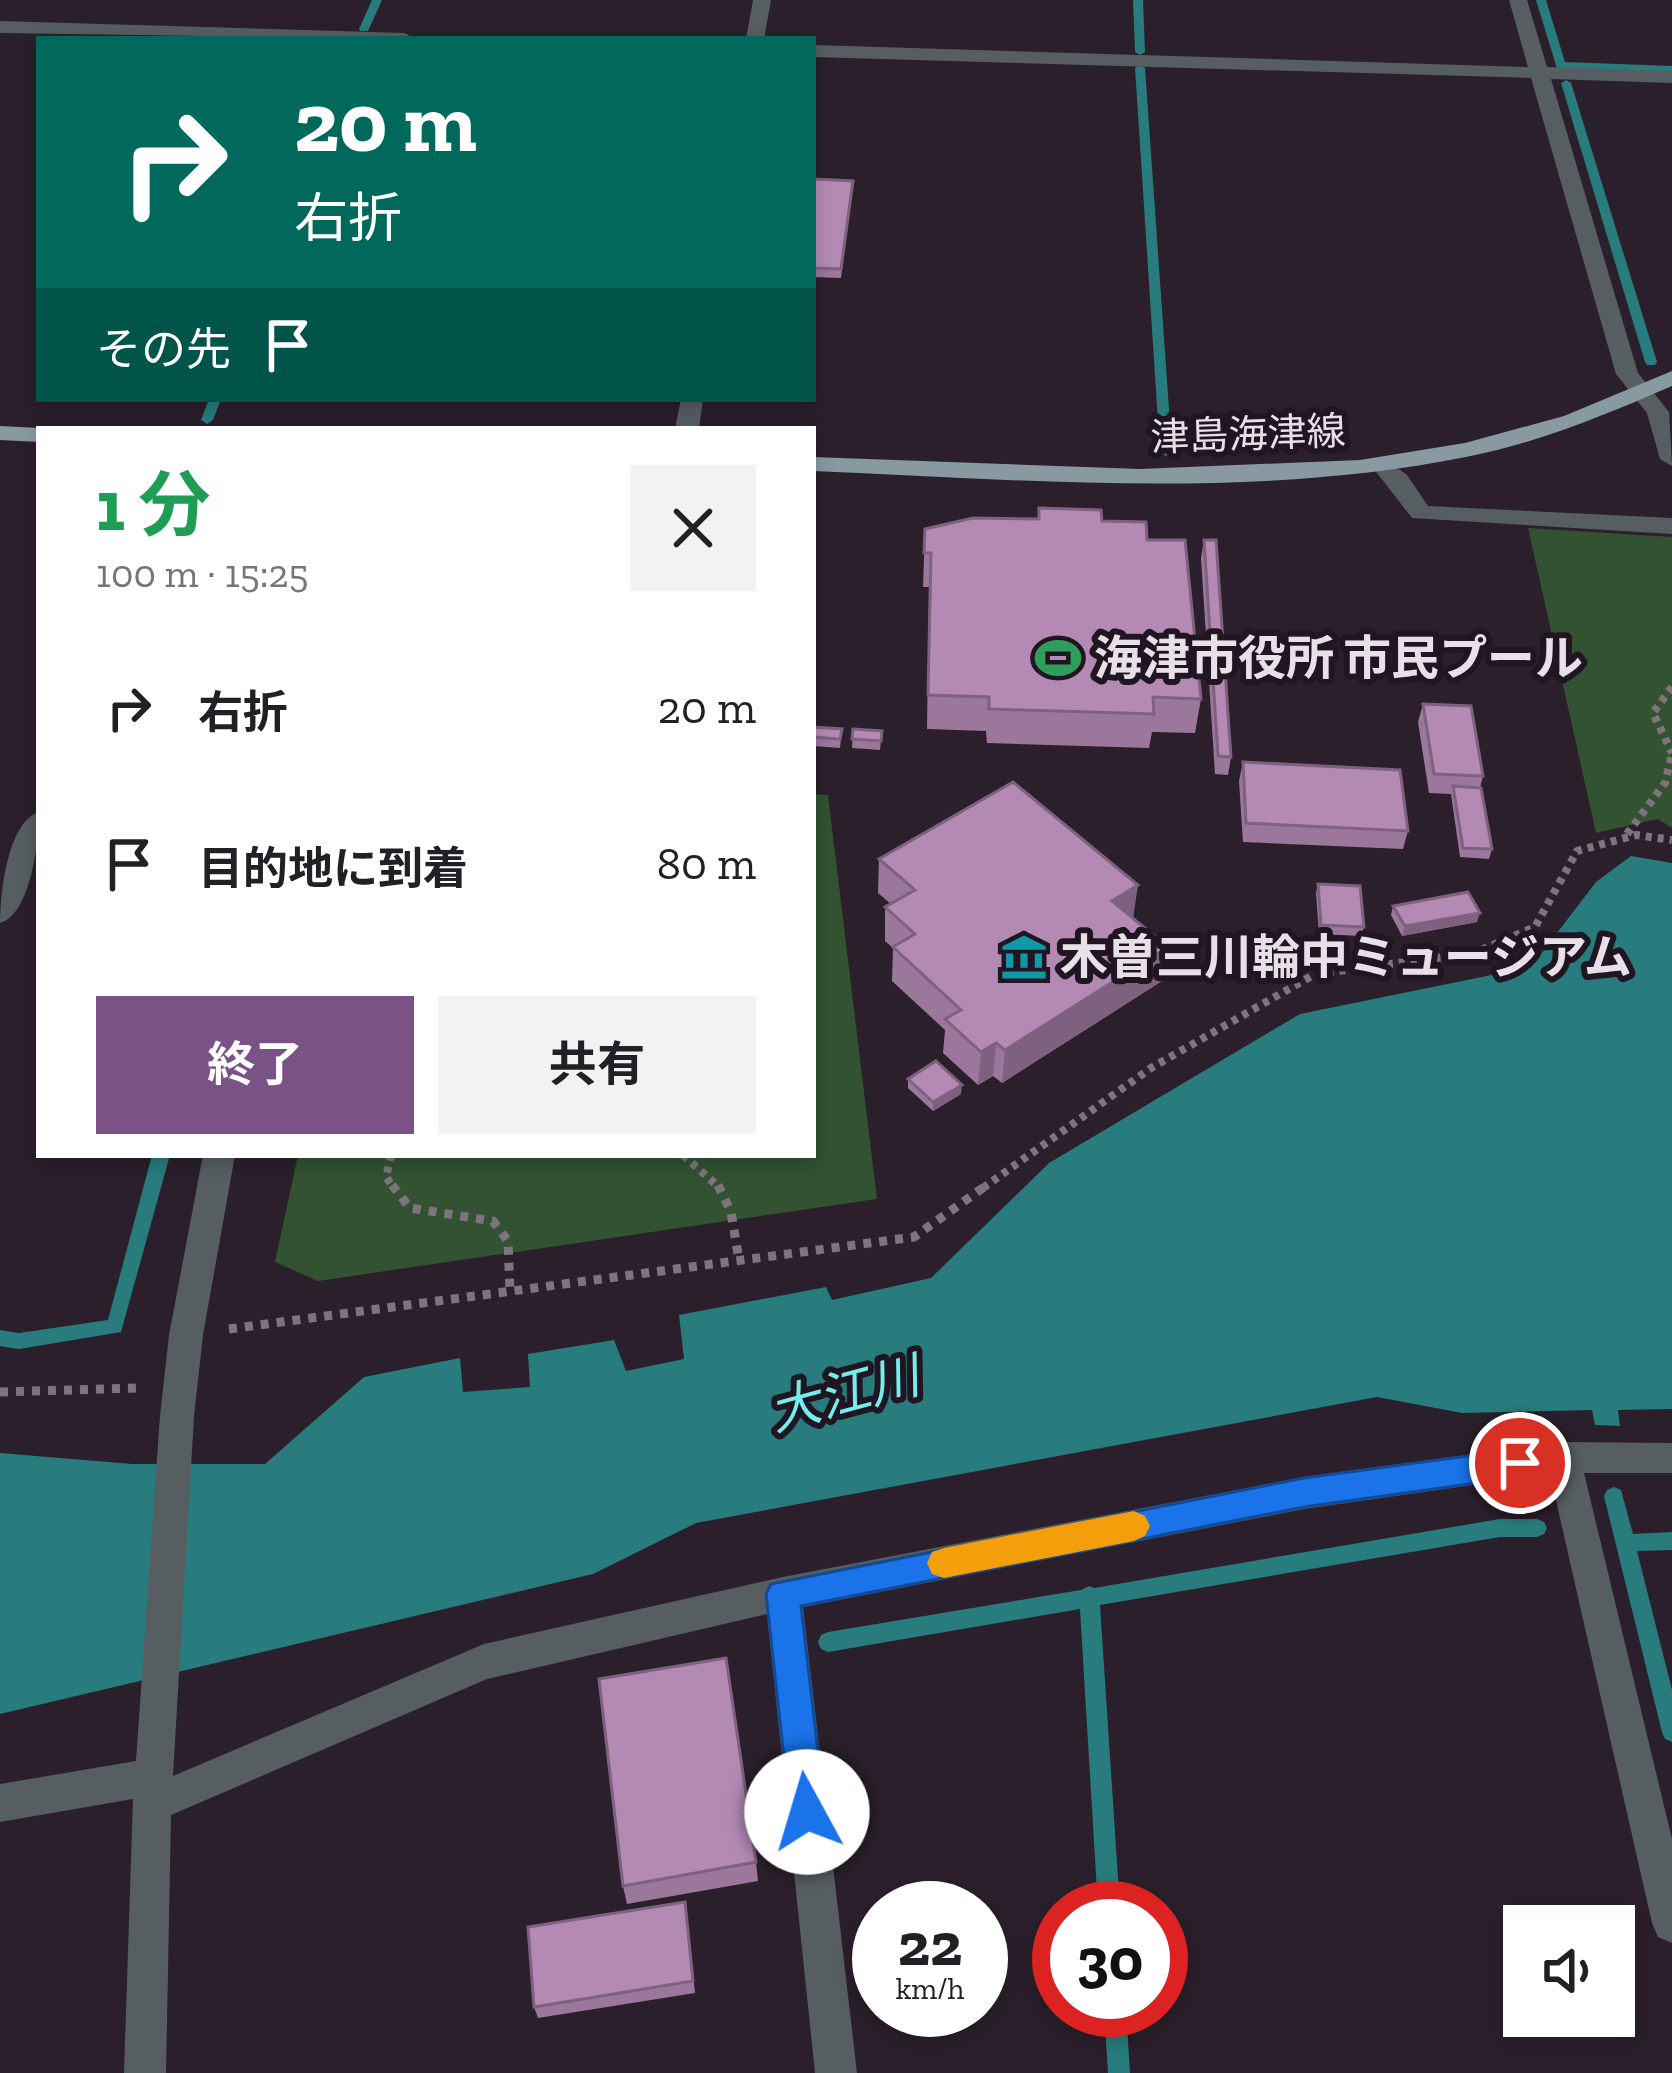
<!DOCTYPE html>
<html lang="ja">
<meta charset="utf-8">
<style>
:root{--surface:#fff;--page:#f2f2f2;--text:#202124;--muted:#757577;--accent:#7b5285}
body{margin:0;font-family:"Zilla Slab","Noto Sans JP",serif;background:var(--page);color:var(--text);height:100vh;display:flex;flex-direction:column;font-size:45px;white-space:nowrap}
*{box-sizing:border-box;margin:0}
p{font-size:39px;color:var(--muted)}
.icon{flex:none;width:66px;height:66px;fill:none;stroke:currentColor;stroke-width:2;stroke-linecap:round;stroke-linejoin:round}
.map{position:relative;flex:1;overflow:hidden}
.side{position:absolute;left:36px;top:426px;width:780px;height:732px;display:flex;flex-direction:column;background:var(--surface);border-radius:0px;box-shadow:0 6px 18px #0003}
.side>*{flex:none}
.guide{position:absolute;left:36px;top:36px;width:780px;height:366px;border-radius:0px;box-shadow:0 6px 18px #0003;background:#00695c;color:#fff;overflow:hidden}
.fabs{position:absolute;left:1503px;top:1905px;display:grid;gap:24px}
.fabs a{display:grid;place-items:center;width:132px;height:132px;border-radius:0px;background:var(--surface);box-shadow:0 6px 18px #0003;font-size:60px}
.speed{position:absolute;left:852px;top:1881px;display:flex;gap:24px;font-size:60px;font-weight:700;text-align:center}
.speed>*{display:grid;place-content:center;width:156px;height:156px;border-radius:50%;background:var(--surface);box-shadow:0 6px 18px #0003;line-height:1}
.speed small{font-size:30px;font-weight:400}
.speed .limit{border:18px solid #d22;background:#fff;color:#111}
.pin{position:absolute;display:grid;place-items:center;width:102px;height:102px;color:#fff;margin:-51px;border:6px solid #fff;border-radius:50%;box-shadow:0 3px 12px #0007}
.me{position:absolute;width:132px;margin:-66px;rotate:354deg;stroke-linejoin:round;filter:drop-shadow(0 0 9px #0008)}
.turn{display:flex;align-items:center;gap:42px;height:252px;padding:0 60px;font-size:54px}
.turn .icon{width:156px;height:156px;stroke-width:2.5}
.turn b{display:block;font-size:84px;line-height:102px}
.then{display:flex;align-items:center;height:114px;padding:0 60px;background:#0003;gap:24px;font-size:45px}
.round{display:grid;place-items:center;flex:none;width:126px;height:126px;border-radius:0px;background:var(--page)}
.summary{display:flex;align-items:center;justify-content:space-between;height:204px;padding:0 60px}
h1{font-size:72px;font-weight:700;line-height:90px;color:#1e9e55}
.cta{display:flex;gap:24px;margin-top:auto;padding:24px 60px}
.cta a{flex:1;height:138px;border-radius:0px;background:var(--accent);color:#fff;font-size:48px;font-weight:700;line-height:138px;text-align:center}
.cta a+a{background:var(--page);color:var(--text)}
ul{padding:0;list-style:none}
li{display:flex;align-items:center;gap:36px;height:156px;padding:0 60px}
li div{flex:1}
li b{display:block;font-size:45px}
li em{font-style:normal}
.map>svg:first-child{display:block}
</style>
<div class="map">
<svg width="1672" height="2073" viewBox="0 0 1672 2073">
<rect width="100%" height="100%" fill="#2a1f2a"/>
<g fill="#325231">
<path d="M1528,528L1672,537V828L1658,819L1596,833Z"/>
<path d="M813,794L828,795L877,1199L318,1281L275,1262L298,1155H813Z"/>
</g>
<path fill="#287c7d" d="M1631,856L1672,863V1409L1618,1410L1620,1426L1595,1425L1592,1410L1462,1413L1377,1397L696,1523L593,1574L0,1714V1453L132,1464H265L364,1377L460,1358L463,1392L530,1387L528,1354L614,1340L626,1371L684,1359L679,1315L826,1287L832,1300L931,1278L1049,1163L1300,1014L1531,967L1596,882Z"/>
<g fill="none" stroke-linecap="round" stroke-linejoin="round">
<g fill="#287c7d" fill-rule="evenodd">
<path d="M372,0H382L368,31H360L359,29Z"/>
<path d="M1133,0H1143L1145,52L1140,55L1135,52Z"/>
<path d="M1536,0H1546L1565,62L1672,66V72L1567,68L1566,72H1558Z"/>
<path d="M1140,65L1145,68L1172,452L1166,456L1160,452L1135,68Z"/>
<path d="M1566,80L1571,83L1657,362L1655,365H1647L1645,362L1561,83Z"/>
<path d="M209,399H221L213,420L207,424L201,420Z"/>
<path d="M152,1155H170L121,1332L19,1349L0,1346V1330L19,1333L108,1320Z"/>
<path d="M1614,1487L1621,1490L1633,1534L1672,1532V1550L1637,1551L1672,1690V1742L1665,1739L1662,1732L1604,1496L1607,1490Z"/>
<path d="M1500,1519H1537L1544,1522L1547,1528L1544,1534L1537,1537H1500L1100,1605L1120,1908H1098L1080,1609L828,1652L821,1649L818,1642L821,1635L828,1632L1081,1590L1089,1586L1094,1588Z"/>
<path d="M1104,2010H1126L1130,2073H1108Z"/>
</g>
<g stroke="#7e747e" stroke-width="8" stroke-dasharray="6 6" stroke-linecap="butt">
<path d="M1672,687L1653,713L1672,753"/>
<path d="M1627,834L1665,783L1672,754"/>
<path d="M391,1155L386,1177L394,1188"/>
<path d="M683,1155L720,1188"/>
<path d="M983,1188L1151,1068L1315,974L1474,953L1535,927L1577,851L1636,835L1672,840"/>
</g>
<g stroke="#7e747e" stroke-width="9" stroke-dasharray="8 8" stroke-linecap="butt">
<path d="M392,1185L410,1208L493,1221L508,1241L510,1291"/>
<path d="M718,1185L731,1212L739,1260"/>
<path d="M229,1329L914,1237L987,1185"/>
<path d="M0,1392L137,1388"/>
</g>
<g fill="#565e62" fill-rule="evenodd">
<path d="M753,0H771L764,39H746Z"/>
<path d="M1509,0H1527L1547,67L1672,71V83L1551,79L1638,373L1669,412L1672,466L1660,459L1647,413L1616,374L1531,78L813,57V45L1528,67Z"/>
<path d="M0,21L405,33L414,39L0,33Z"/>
<path d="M681,399H703L699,429H675Z"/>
<path d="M1382,457L1407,475L1428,506L1672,518V534L1412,518L1370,464Z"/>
<path d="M39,812C39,840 31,914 0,923C0,895 7,822 39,812Z"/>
<path d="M203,1155H235L203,1335L194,1416L173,1776L484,1644L783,1577L1304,1477L1563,1442L1672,1443V1473H1584L1672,1839V1943L1658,1937L1652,1923L1550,1474L1304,1509L803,1607L857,2073H815L767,1614L487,1679L171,1815L166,2073H124L133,1799L0,1822V1784L136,1761L160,1416L169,1335Z"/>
</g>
<g fill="#8899a1" fill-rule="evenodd">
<path d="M1672,371V386C1605,415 1538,443 1466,457C1251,500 1030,480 813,471V457L1140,469L1360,460L1465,443L1564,416Z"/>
<path d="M0,426L39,428L43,429H39V442L0,440Z"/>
</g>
</g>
<g fill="#9b779c">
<path d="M813,179L853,181L841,278L813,277Z"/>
<path d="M1039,508L1102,521L1147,540L1201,699L1195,733L1152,732L1149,748L987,743L986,731L927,729L929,587H923L925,529L1038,519Z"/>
<path d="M1204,540L1231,757L1228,775L1215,774L1201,558Z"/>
<path d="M1423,704L1483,776L1480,788L1492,849L1489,859L1460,857L1451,794L1429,793L1418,722Z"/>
<path d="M813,727L842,729L840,748L813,746Z"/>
<path d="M853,729L882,731L880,750L852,748Z"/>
<path d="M1243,762L1408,831L1403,849L1243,842L1239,781Z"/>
<path d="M879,859L1133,918L1162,981L1002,1083L993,1076L978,1085L943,1053L945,1030L892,981L893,948L885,941V907L891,904L878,893Z"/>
<path d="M1318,884L1364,927L1361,936L1319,934L1316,893Z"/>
<path d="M1393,906L1477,922L1402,936L1391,915Z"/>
<path d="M908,1079L961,1094L933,1111L908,1088Z"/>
<path d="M756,1862L758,1881L627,1904L623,1886Z"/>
<path d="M685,1902L695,1993L538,2018L534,2007Z"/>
</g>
<g fill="#7e617f">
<path d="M1138,885L1133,919L1112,901Z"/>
<path d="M1480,913L1477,922L1402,936L1405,926Z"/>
<path d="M1168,947L1162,981L1002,1083L1005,1050Z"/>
<path d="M996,1043L993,1076L978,1085L981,1052Z"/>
<path d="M962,1085L961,1094L933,1111V1102Z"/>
</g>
<g fill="#b48ab5" stroke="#7e617f" stroke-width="3">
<path d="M813,179L853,181L841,269L813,268Z"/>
<path d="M1039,508L1101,510L1102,521L1146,522L1147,540H1185L1201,699L1153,697L1154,714L989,709V697L928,695L931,553H924L925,529L973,518L1039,519Z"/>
<path d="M1204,540H1216L1231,757L1218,756Z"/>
<path d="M1423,704L1471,706L1483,776L1434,774Z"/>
<path d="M813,727L842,729L840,739L813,737Z"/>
<path d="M853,729L882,731L881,741L852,739Z"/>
<path d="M1243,762L1400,770L1408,831L1246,823Z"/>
<path d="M1013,782L1138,885L1112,901L1168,947L1005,1050L996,1043L981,1052L945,1019L961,1010L893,947L915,934L885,907L915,890L879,859Z"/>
<path d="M1453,786L1481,788L1492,849L1463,848Z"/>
<path d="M1318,884L1360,886L1364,927L1321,925Z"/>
<path d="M1468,892L1480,913L1405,926L1393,906Z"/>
<path d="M936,1061L962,1085L933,1102L908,1079Z"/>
<path d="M726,1658L756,1862L623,1886L599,1679Z"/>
<path d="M685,1902L693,1981L534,2007L528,1927Z"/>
</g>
<path fill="#1a73e8" stroke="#114b97" stroke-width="3" d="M1520,1449L1531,1453L1536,1463L1531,1473L1520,1477L1304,1507L801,1606L825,1812L820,1824L807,1829L795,1824L790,1812L766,1594L771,1584L1304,1478Z"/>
<path fill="#f59e0b" d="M1134,1511L1145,1516L1150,1526L1145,1536L1134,1541L944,1578L932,1574L927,1563L932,1552L944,1548Z"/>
<defs>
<g id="stadium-bare" transform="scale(3.6)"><path d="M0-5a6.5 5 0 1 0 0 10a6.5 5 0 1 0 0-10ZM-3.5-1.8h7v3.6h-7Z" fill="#2e9e5b" stroke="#201621" stroke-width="2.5" paint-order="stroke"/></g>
<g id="museum-bare" transform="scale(3.6)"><path d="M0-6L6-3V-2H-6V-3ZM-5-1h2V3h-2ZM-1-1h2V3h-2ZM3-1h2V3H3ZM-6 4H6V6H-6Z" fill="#0f9aa8" stroke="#201621" stroke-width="2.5" paint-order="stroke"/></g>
</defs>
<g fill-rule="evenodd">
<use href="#stadium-bare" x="1058" y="658"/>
<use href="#museum-bare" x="1024" y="957"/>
</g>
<g text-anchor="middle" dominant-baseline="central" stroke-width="12" stroke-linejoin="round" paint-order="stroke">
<g font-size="39" fill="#e8e0e8" stroke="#201621">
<text transform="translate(1248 434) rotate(-2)">津島海津線</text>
</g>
<g font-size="48" font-weight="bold" fill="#e8e0e8" stroke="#201621" text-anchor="start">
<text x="1094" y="658">海津市役所 市民プール</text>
<text x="1060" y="957">木曽三川輪中ミュージアム</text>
</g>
<g font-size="51" font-style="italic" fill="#75edef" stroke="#201621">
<text transform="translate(844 1394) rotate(-15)">大江川</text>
</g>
</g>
</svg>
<div class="fabs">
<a><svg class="icon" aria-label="sound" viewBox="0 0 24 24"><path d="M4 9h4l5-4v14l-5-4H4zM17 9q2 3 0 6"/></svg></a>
</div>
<div class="speed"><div>22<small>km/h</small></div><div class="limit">30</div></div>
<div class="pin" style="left:1520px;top:1463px;background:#d93025"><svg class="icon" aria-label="arrive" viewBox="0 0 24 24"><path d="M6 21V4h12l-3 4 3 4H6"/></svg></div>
<svg class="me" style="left:807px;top:1812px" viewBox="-20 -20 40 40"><circle r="19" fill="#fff"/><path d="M0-13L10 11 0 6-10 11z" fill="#1a73e8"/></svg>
<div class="guide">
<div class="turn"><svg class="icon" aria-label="right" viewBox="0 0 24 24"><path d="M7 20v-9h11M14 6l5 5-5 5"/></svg><div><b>20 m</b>右折</div></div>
<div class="then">その先<svg class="icon" aria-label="arrive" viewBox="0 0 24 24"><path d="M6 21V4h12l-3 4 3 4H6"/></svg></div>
</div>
<section class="side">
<div class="summary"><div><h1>1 分</h1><p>100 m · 15:25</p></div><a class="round"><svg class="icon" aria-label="close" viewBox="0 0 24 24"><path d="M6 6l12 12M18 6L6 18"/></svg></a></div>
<ul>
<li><svg class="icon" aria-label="right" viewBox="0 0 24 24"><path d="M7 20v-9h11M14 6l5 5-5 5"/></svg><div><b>右折</b></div><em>20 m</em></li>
<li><svg class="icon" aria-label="arrive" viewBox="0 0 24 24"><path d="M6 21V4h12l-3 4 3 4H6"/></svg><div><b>目的地に到着</b></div><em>80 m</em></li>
</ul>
<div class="cta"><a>終了</a><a>共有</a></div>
</section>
</div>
